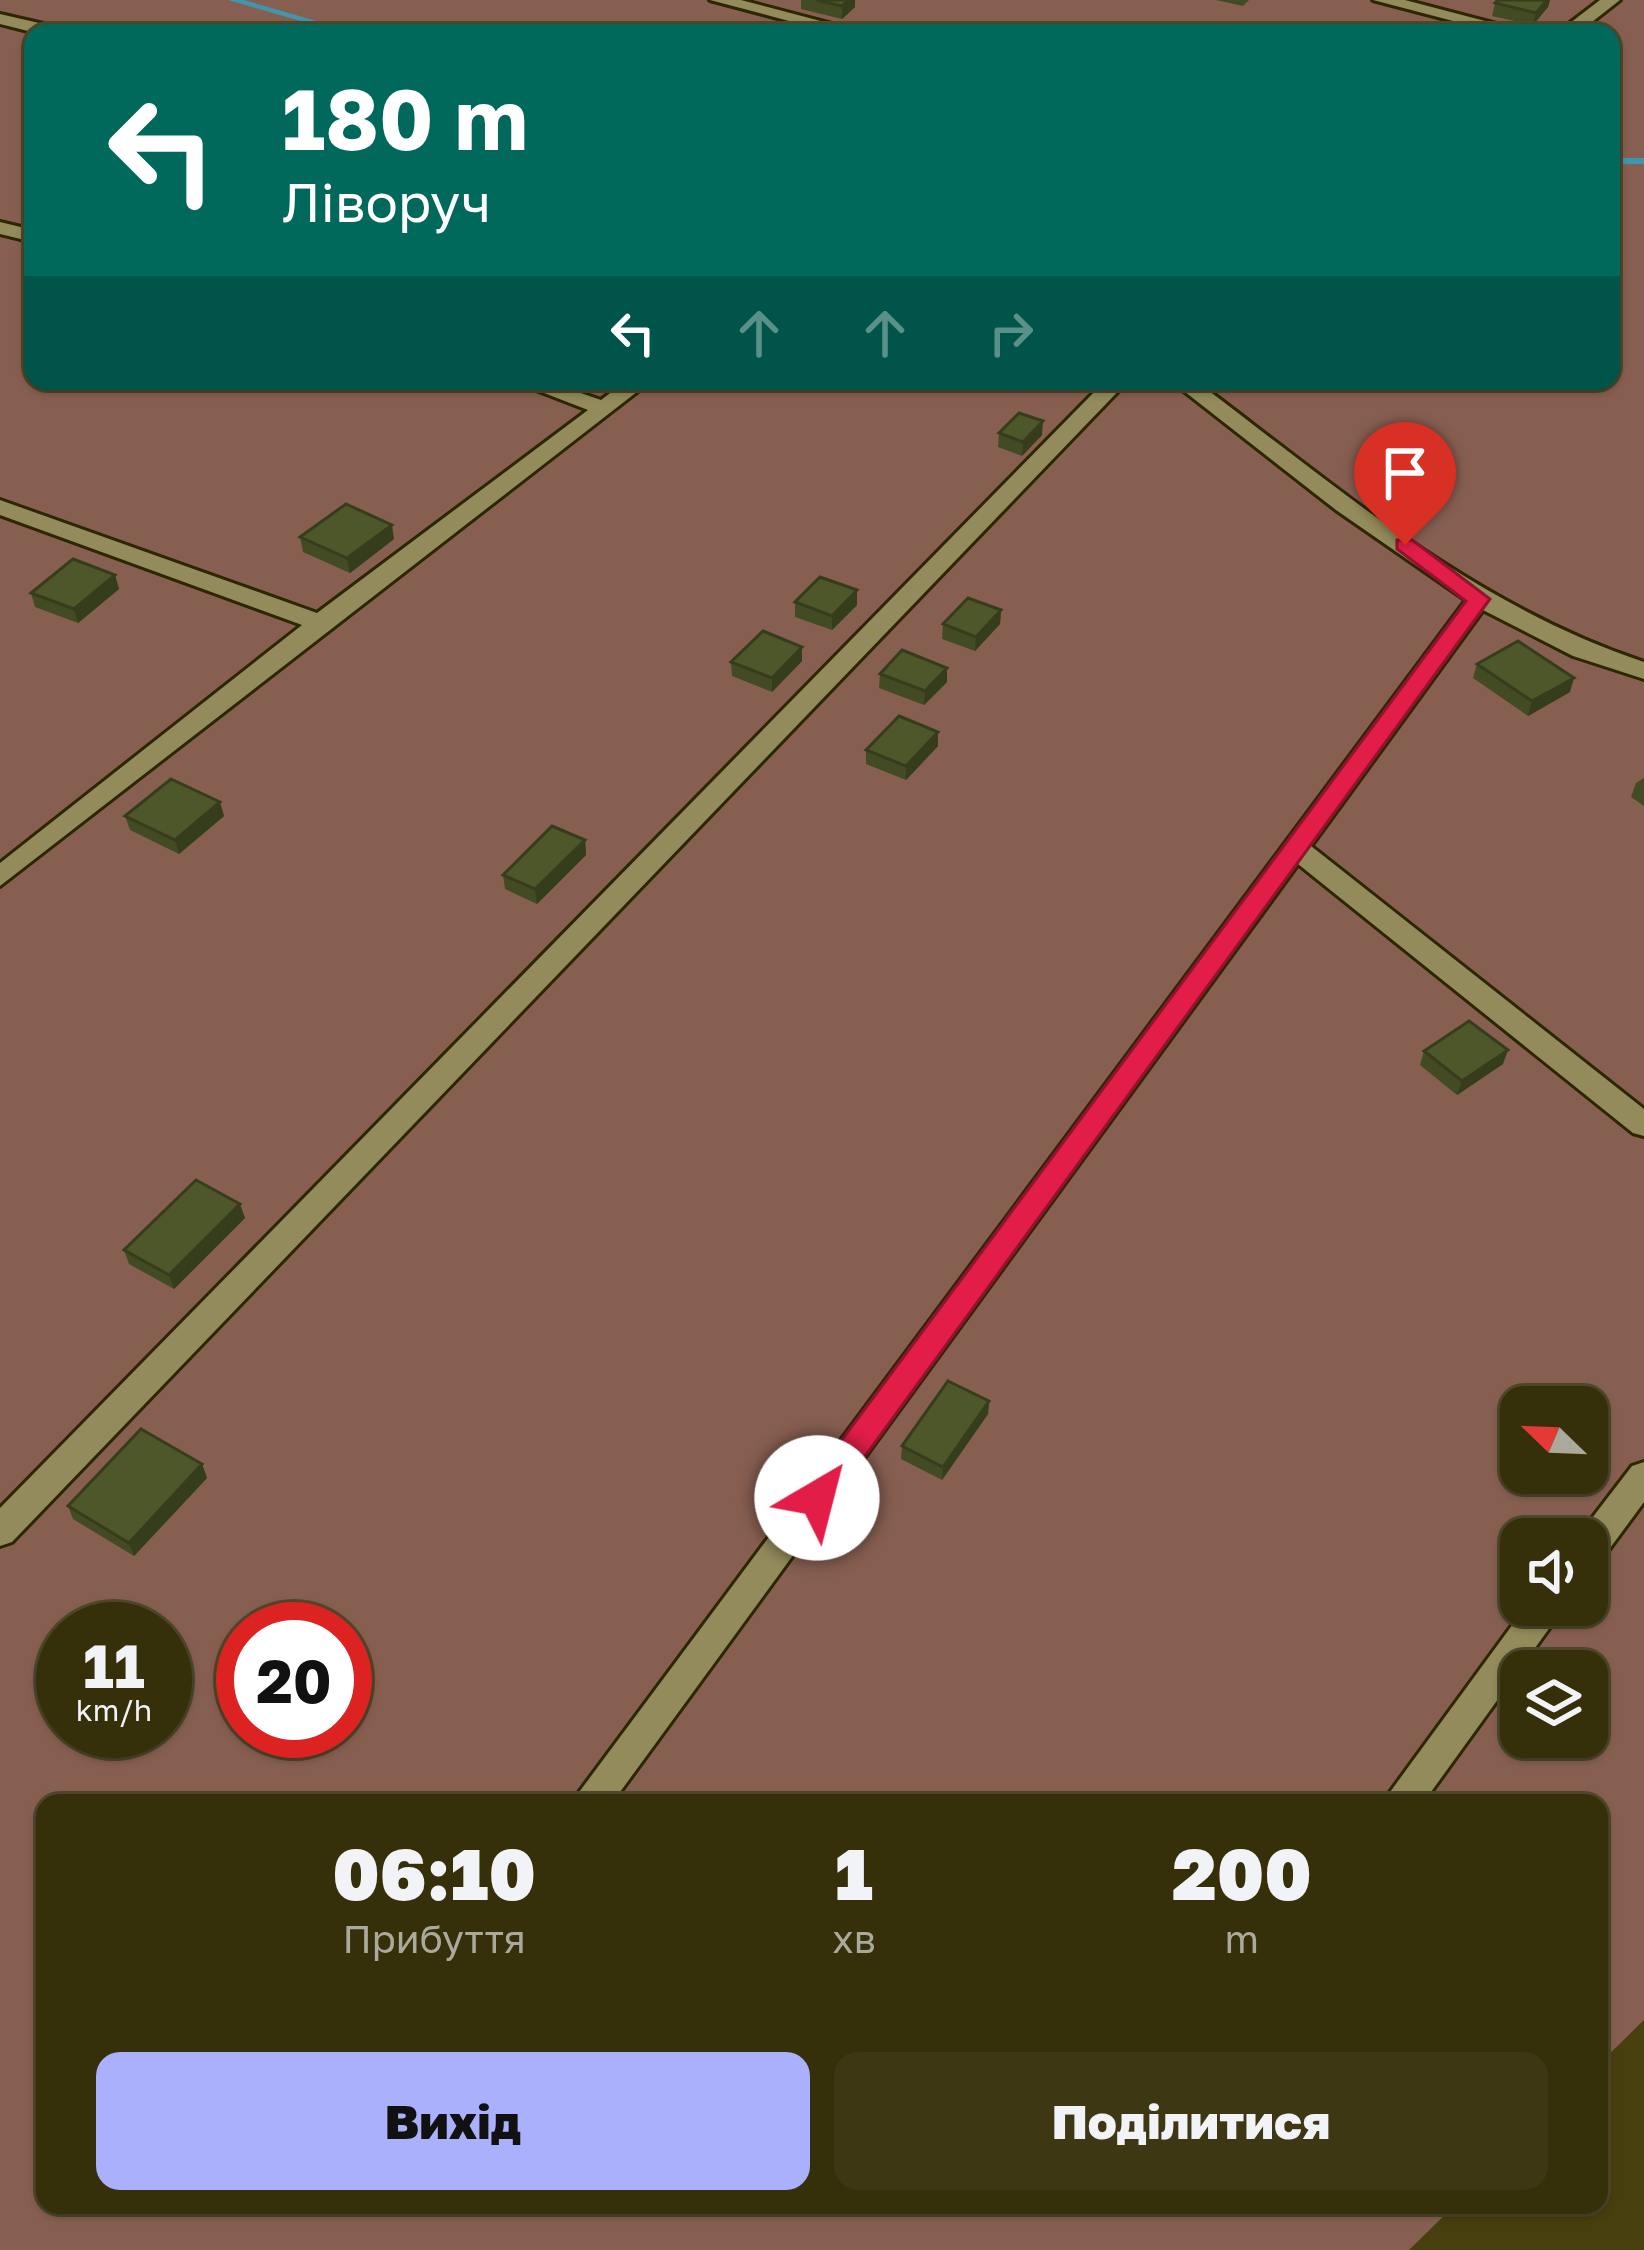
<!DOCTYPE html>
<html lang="uk">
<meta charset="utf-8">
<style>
:root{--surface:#352f0a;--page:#3d3713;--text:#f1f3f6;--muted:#aaa99c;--line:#4f4a2b;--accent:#aab0fb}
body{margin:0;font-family:"Golos Text",sans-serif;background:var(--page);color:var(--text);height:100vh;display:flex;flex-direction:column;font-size:45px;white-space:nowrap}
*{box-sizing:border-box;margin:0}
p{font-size:39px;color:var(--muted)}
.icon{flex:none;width:66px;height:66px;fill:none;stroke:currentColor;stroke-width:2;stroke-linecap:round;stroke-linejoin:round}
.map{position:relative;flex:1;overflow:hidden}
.details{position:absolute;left:36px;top:1794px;width:1572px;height:420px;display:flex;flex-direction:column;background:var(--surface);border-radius:24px;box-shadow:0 3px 9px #0004,0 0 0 3px var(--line)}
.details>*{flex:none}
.hud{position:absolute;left:24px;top:24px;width:1596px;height:366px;border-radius:24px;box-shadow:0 3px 9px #0004,0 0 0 3px var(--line);background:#00695c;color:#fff;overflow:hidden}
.needle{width:78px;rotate:293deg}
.tools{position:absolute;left:1500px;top:1386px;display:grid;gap:24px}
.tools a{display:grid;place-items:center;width:108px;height:108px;border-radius:24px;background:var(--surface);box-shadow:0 3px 9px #0004,0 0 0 3px var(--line);font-size:60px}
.speed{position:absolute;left:36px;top:1602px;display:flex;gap:24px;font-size:60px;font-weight:700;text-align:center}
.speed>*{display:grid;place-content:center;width:156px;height:156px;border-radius:50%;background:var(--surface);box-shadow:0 3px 9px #0004,0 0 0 3px var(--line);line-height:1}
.speed small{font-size:30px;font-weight:400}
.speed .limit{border:18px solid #d22;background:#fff;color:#111}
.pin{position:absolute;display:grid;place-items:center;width:102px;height:102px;color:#fff;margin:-123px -51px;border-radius:50% 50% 50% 0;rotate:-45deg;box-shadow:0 0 12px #0007}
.pin .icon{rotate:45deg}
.me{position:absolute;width:132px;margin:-66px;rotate:37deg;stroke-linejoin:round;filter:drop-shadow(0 0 9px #0008)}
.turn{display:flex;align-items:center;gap:42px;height:252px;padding:0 60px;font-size:54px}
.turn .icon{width:156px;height:156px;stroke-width:2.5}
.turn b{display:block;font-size:84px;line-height:102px}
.lanes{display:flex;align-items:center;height:114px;padding:0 60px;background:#0003;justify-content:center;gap:60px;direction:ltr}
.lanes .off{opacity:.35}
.eta{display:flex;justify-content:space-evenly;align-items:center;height:204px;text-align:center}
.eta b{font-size:72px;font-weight:800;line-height:84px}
.action{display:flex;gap:24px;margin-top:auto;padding:24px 60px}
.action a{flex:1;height:138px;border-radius:24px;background:var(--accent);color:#111;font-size:48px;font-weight:800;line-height:138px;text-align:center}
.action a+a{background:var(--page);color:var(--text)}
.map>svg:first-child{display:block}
</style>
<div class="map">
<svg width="1644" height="2250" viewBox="0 0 1644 2250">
<rect width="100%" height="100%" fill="#473f0d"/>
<path fill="#875f51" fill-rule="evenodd" d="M0,0H1644V2020L1599,2064V1803H45V2205H1455L1409,2250H0ZM33,33H1611V381H33ZM1521,1407H1587V1473H1521ZM1521,1539H1587V1605H1521ZM63,1629H165V1731H63ZM243,1629H345V1731H243ZM1521,1671H1587V1737H1521Z"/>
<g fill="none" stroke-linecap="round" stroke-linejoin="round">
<g fill="#4096af" fill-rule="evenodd">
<path d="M228,0H244L358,33H342Z"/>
<rect x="1611" y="158" width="33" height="6"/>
</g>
<g stroke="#2c2601" stroke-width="6">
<g id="service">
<path d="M710,0H741L866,33H834Z"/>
<path d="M1373,0H1405L1531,33H1499Z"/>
<path d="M1600,0H1620L1578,33H1557Z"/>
<path d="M0,14L65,29L68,33H36L0,24Z"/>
<path d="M0,222L33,230V242L0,234Z"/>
<path d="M513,381H546L601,400L626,381H651L0,886V863L302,625L0,515V500L317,613L588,410Z"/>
<path d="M1105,381H1128L12,1542L0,1546V1508Z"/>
<path d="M1171,381H1196C1338,488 1473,605 1644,662V679L1573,656L1483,610L1311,846L1644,1109V1136L1633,1133L1298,864L612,1803H571L1466,600L1336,510Z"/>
<path d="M1644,1462V1502L1599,1563L1587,1567V1539H1576L1632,1466Z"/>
<path d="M1527,1605H1566L1423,1803H1382Z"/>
</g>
</g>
<use href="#service" fill="#938b5b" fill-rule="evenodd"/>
</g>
<g fill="#424b24">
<path d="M801,0H855V7L842,19L801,9Z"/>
<path d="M1216,0H1249L1243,6Z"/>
<path d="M1498,0H1550L1548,7L1533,25L1492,16L1495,3Z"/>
<path d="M999,433L1042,435L1022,456L998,447Z"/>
<path d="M300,537L394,539L350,573L303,552Z"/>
<path d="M115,575L119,589L78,623L35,607L31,593Z"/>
<path d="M857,590V605L832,630L795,617V602Z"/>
<path d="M1001,610L1000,624L975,651L942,639L943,624Z"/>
<path d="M802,647V661L772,692L732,676L731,662Z"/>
<path d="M1477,664L1570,692L1528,716L1473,678Z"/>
<path d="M880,674L947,682L924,705L879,688Z"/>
<path d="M938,746L906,780L866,764V750Z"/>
<path d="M1644,778V806L1631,797L1636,783Z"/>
<path d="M125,816H224L179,854L130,830Z"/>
<path d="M585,840L586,855L537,904L505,889L503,875Z"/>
<path d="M1424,1051L1503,1064L1457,1095L1420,1065Z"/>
<path d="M245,1218L174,1289L129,1264L124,1250Z"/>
<path d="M989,1401L988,1414L942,1480L901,1459L902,1446Z"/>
<path d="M202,1464L207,1478L134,1556L73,1519L68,1506Z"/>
</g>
<g fill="#363d1d">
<path d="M849,0H855V7L842,19V6Z"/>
<path d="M1547,0H1550L1548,7L1533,25L1536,13Z"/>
<path d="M1043,421L1042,435L1022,456L1023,442Z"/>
<path d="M392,525L394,539L350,573L347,558Z"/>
<path d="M115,575L119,589L78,623L74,609Z"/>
<path d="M857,590V605L832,630V616Z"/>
<path d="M1001,610L1000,624L975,651L976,637Z"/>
<path d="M802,647V661L772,692V678Z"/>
<path d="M947,668V682L924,705L925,691Z"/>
<path d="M1574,678L1570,692L1528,716L1532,701Z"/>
<path d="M938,732V746L906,780V766Z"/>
<path d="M220,802L224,816L179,854L175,840Z"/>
<path d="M585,840L586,855L537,904L535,889Z"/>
<path d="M1508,1050L1503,1064L1457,1095L1462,1081Z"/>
<path d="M240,1204L245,1218L174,1289L169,1275Z"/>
<path d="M989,1401L988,1414L942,1480L943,1467Z"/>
<path d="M202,1464L207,1478L134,1556L129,1543Z"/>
</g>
<g fill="#4d572a" stroke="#363d1d" stroke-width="3">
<path d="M817,0H849L842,6Z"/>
<path d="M1498,0H1547L1536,13L1495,3Z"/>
<path d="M1019,413L1043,421L1023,442L999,433Z"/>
<path d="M346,504L392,525L347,558L300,537Z"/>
<path d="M73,559L115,575L74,609L31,593Z"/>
<path d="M820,577L857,590L832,616L795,602Z"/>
<path d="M968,598L1001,610L976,637L943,624Z"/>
<path d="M763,631L802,647L772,678L731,662Z"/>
<path d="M1518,641L1574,678L1532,701L1477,664Z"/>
<path d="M902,650L947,668L925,691L880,674Z"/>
<path d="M899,716L938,732L906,766L866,750Z"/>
<path d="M171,779L220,802L175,840L125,816Z"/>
<path d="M552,826L585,840L535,889L503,875Z"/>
<path d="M1469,1021L1508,1050L1462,1081L1424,1051Z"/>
<path d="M196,1180L240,1204L169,1275L124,1250Z"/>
<path d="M948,1381L989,1401L943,1467L902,1446Z"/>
<path d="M141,1429L202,1464L129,1543L68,1506Z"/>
</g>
<path fill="#e11d48" stroke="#92132f" stroke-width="3" d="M1397,540H1412L1490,599L828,1507H806L801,1498L806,1488L1466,601L1397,549Z"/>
</svg>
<div class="tools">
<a><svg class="needle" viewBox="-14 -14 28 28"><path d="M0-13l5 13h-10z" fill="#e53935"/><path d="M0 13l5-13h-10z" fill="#aaa99c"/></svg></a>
<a><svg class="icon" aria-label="sound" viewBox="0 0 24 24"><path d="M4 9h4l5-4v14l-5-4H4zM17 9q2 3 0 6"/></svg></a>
<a><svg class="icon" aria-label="layers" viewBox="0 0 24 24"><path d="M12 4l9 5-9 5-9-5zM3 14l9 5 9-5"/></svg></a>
</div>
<div class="speed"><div>11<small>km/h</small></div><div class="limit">20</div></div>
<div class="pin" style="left:1405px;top:545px;background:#d93025"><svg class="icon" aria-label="arrive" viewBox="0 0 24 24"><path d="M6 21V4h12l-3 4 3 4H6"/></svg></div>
<svg class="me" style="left:817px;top:1498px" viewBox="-20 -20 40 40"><circle r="19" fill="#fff"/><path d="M0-13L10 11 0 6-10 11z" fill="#e11d48"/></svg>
<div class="hud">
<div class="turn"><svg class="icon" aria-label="left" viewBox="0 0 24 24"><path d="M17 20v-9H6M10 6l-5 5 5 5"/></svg><div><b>180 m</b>Ліворуч</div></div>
<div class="lanes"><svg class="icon" aria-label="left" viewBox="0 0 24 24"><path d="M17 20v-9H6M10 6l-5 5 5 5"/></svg><svg class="icon off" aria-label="ahead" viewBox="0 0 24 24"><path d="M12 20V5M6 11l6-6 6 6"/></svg><svg class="icon off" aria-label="ahead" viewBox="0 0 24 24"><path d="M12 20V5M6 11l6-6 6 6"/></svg><svg class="icon off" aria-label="right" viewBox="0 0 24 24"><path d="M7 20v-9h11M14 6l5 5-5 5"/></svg></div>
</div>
<section class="details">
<div class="eta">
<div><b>06:10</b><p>Прибуття</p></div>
<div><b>1</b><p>хв</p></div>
<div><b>200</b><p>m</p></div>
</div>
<div class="action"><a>Вихід</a><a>Поділитися</a></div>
</section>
</div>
